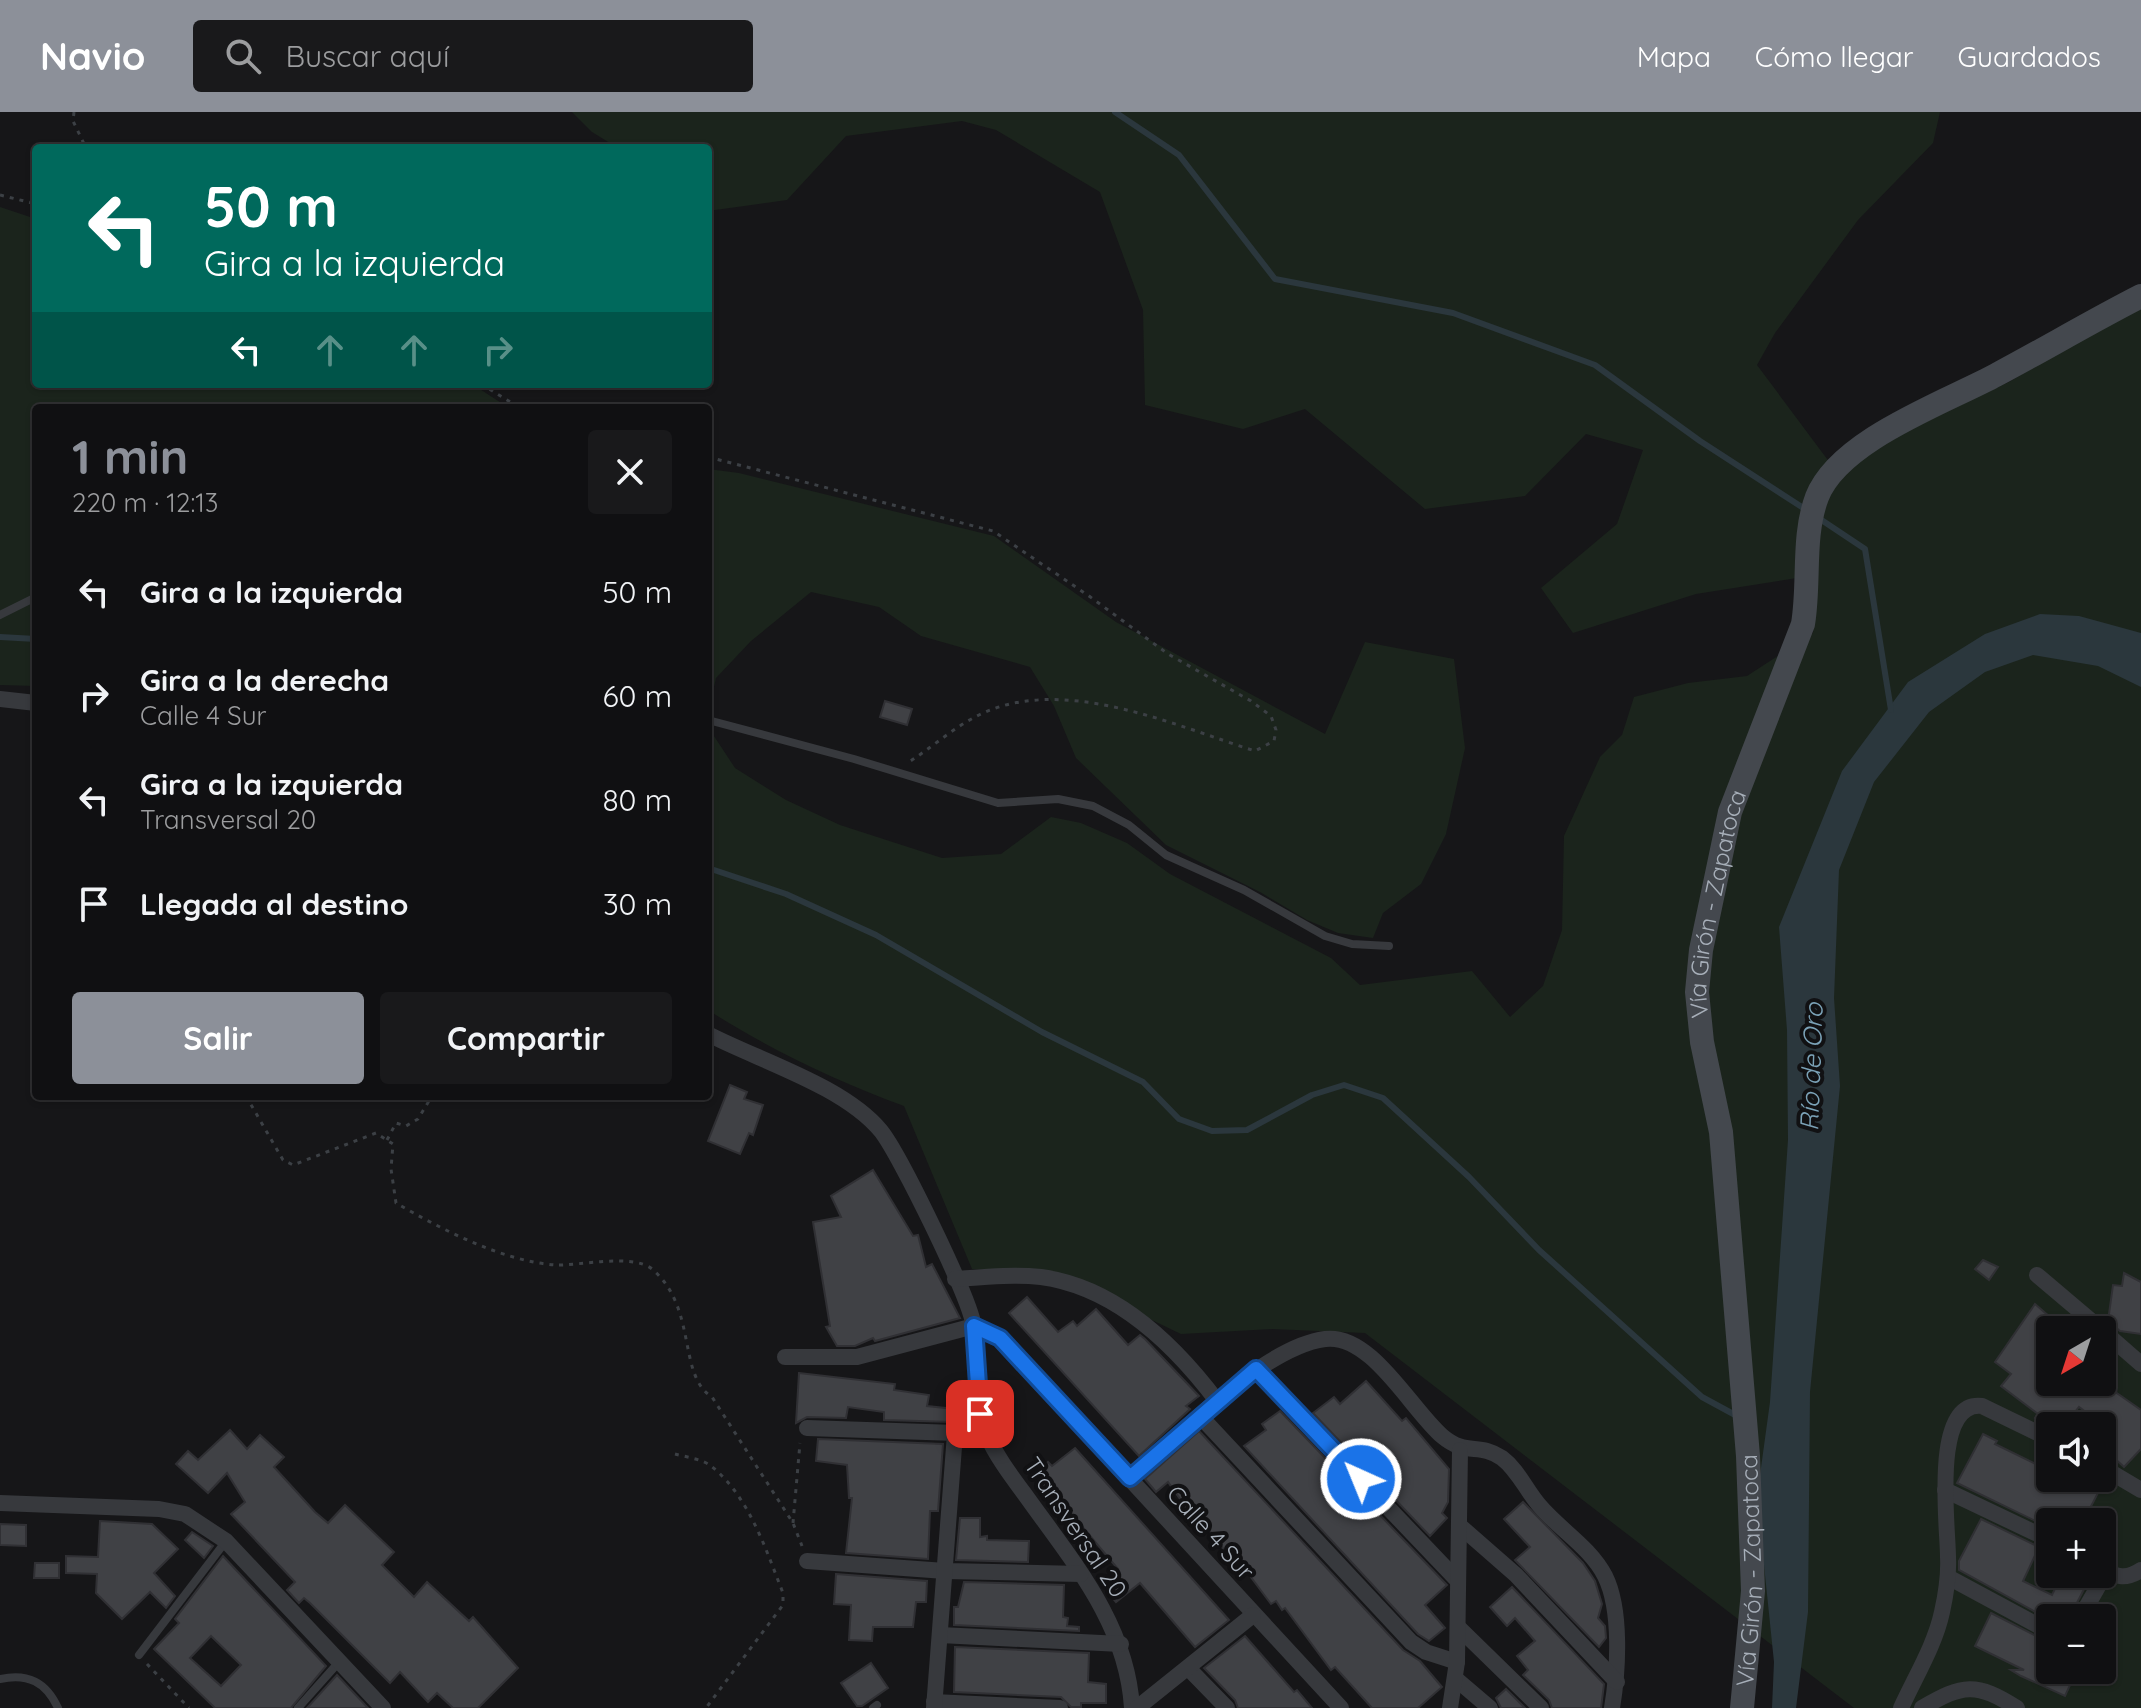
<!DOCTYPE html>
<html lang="es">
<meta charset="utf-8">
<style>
:root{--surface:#101012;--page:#19191b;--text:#f1f3f6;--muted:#9c9d9f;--line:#303032;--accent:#8c9099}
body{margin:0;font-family:Quicksand,sans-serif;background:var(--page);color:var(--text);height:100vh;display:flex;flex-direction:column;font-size:30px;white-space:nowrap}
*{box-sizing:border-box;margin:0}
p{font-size:26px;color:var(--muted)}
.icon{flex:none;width:44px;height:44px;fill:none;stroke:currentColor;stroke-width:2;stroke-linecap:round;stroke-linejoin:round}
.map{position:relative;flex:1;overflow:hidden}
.sheet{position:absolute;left:32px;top:292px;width:680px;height:696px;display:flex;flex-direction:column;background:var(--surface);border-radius:8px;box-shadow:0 2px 6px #0004,0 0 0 2px var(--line)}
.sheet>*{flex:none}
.hud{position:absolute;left:32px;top:32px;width:680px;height:244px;border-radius:8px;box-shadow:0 2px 6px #0004,0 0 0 2px var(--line);background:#00695c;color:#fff;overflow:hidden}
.needle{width:52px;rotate:219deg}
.controls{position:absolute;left:2036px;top:1204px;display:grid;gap:16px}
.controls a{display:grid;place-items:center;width:80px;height:80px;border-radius:8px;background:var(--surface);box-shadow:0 2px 6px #0004,0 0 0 2px var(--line);font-size:40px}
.pin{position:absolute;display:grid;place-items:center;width:68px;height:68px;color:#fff;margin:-34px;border-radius:16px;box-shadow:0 4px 12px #0006}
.me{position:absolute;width:88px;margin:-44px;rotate:316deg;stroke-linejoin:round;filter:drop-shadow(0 0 6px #0008)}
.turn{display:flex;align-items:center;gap:28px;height:168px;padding:0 40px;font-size:36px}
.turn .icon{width:104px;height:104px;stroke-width:2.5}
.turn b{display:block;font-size:56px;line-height:68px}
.lanes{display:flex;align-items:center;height:76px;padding:0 40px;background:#0003;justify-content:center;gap:40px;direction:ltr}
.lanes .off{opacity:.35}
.round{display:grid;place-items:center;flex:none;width:84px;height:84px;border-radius:8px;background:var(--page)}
.headline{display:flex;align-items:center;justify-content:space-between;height:136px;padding:0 40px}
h1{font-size:48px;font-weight:700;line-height:60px;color:var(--accent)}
.action{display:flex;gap:16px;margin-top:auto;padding:16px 40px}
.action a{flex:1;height:92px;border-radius:8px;background:var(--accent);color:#fff;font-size:32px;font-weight:700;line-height:92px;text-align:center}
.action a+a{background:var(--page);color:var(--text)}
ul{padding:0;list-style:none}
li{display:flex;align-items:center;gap:24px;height:104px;padding:0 40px}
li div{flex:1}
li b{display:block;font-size:30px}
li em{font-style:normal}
header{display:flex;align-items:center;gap:48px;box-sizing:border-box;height:112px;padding:0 40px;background:var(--accent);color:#fff}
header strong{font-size:38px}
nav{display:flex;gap:44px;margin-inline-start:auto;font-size:28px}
.search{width:560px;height:72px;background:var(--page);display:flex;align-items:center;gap:20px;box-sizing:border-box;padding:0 28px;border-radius:8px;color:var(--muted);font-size:30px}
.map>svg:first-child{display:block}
</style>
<header>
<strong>Navio</strong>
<div class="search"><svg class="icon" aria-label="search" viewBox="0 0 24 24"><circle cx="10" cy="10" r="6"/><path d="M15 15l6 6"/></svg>Buscar aquí</div>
<nav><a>Mapa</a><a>Cómo llegar</a><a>Guardados</a></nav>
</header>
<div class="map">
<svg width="2141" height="1596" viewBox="0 0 2141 1596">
<rect width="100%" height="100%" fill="#161618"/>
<g fill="#1b241c" fill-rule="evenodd">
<path d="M572,0H1940L1933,31L1858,108L1775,221L1757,253L1839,363L1903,319L2009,270L2141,192V1596H1854L1365,1221L1272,1217L1181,1222L1058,1163L972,1157L904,994C836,969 769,937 708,898V615L735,656L786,688L840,713L942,746L1001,742L1051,705L1081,711L1127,731L1170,762L1331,846L1360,873L1472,859L1510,905L1543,874L1562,818L1564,724L1600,645L1622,623L1634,585L1688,571L1747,564L1813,521L1816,463L1696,482L1573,521L1541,476L1617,412L1643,338L1586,322L1525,384L1425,397L1305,297L1243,317L1145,293L1143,198L1100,80L996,18L962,9L846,24L787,88L708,99V36H618L592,20ZM2050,1218H2102V1270H2050ZM2050,1314H2102V1366H2050ZM2050,1410H2102V1462H2050ZM2050,1506H2102V1558H2050Z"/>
<path d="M0,95L36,107V272H472L509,296H36V574L0,573Z"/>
<path d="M708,357L739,361L994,424L1116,510L1325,622L1365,530L1454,547L1465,636L1446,722L1421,772L1383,801L1373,826L1338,821L1307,808L1260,780L1166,733L1076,646L1054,594L1030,555L921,524L879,495L811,480L751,529L716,566L708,601Z"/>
</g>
<path fill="#2b373d" d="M2040,502L2079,504L2141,521V575L2098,554L2033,543L1985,560L1929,600L1874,670L1839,758L1834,886L1840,974L1810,1280L1808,1500L1796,1596H1772L1774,1550L1757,1385L1770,1290L1788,1028L1787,918L1779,815L1842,659L1908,570L1985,522Z"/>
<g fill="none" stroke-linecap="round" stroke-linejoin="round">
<g stroke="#2b373d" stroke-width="6">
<path d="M1115,0L1179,43L1275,167L1453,201L1595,253L1700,329L1808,399"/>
<path d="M1817,405L1865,437L1891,598"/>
<path d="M0,525L36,527"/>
<path d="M708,756L786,782L876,823L1042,920L1143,970L1179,1007L1212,1019L1247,1018L1312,983L1344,973L1383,986L1469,1065L1539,1138L1702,1285L1737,1304"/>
</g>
</g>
<g fill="#404145" stroke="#303034" stroke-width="2" fill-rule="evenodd">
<path d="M885,589L912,597L907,613L880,605Z"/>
<path d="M730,973L747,980L744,987L763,993L753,1023L749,1021L740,1042L708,1029Z"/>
<path d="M873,1058L913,1124L918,1123L926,1155L932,1152L960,1206L875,1229L873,1226L855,1234H837L826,1215L830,1214L813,1110L841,1105L831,1084Z"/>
<path d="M1983,1148L1998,1155L1989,1168L1975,1157Z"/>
<path d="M2124,1161L2141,1170V1222L2120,1219L2108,1209L2113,1173L2122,1174Z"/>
<path d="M1027,1185L1058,1220L1073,1209L1077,1214L1096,1197L1128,1233L1140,1223L1145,1227L1199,1284L1186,1294L1190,1297L1139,1344L1009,1201Z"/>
<path d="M2035,1192L2065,1218H2050V1270H2101L2141,1298V1337L2124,1355L2102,1335V1325L2109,1318L2079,1295L2064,1314H2048L2035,1306L2038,1302L2001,1274L2011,1262L1995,1250Z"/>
<path d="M799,1261L895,1272L894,1278L929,1283L927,1294L955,1297L953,1310L884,1308V1300L848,1295L846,1306L807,1305L796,1311Z"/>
<path d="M1366,1269L1402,1309L1406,1306L1449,1357L1448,1390L1442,1401L1447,1406L1430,1424L1313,1301L1334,1285L1340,1292Z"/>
<path d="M1280,1299L1447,1473L1425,1493L1445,1516L1429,1529L1418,1522L1244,1334L1266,1318L1262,1312Z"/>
<path d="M230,1318L247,1337L260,1323L284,1345L274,1355L315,1400L328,1411L345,1393L394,1440L382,1453L414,1485L427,1470L469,1509L473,1505L518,1556L478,1596H453L437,1581L428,1590L400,1560L390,1571L310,1491L304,1486L299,1491L287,1478L295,1470L231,1402L245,1390L227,1361L208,1381L176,1352L188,1339L198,1348Z"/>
<path d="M1199,1319L1403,1538L1420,1549L1442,1575L1418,1596H1372L1335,1555L1331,1558L1285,1496L1282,1498L1276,1489L1271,1492L1232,1440L1228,1443L1209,1418L1204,1421L1168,1370L1156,1380L1145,1367Z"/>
<path d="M1983,1322L1997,1329L1995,1332L2050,1359V1366H2060L2081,1376L2084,1369L2100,1377L2085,1406L2079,1403L2076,1410H2050V1416L1957,1371Z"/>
<path d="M818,1327L943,1332L938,1399H930L928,1447L846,1441L852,1386H849L847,1353L816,1349Z"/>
<path d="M1075,1336L1229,1508L1195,1535L1140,1471L1116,1490L1101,1472L1118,1457L1075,1406L1033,1365L1048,1350L1052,1354Z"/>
<path d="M1523,1390L1583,1451L1595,1469L1602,1492L1598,1506L1605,1514L1606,1526L1599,1535L1515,1448L1530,1435L1504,1407Z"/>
<path d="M960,1406H980V1425L987,1424V1428L1029,1429L1028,1450L956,1448Z"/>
<path d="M1981,1407L2039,1435L2023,1469L2052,1483L2062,1462H2092L2069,1506L2050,1508L1959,1458V1449Z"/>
<path d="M100,1409L152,1412L178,1437L154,1461L175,1484L166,1496L150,1480L122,1507L96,1481L97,1462L66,1461V1444L98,1445Z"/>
<path d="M0,1412L26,1413V1434L0,1433Z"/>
<path d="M192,1420L213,1434L204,1446L185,1428Z"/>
<path d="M223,1444L326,1554L291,1596H215L154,1537L179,1511L175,1507ZM211,1524L241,1553L221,1574L190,1546Z"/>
<path d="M35,1451H59V1466H34Z"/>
<path d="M836,1462L927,1469L926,1490H916L913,1515H873L872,1529L849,1528L851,1493L834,1492Z"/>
<path d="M964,1470L1064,1473L1063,1505L1068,1506L1067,1514L1079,1515V1519L954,1513V1495H958Z"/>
<path d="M1512,1475L1604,1572L1601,1596H1552L1549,1588L1523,1563L1528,1558L1517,1544L1535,1529L1515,1506L1507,1514L1490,1495Z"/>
<path d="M1991,1501L2050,1531L2041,1558H2077L2065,1584L2021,1564L2011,1558H2024L1975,1534Z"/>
<path d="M1245,1524L1294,1580L1297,1578L1312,1596H1238L1235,1588L1204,1556Z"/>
<path d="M955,1535L1089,1541L1088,1570L1106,1572V1591H1081V1595H1071L1061,1585L954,1580Z"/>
<path d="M871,1551L888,1576L862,1594H857L841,1571Z"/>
<path d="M337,1563L368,1596H307Z"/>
<path d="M1506,1577L1525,1596H1501L1496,1586Z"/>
</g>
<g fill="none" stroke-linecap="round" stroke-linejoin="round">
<g stroke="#3c4045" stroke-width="3" stroke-dasharray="4 6" stroke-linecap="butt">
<path d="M74,0L73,9L86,36"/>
<path d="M0,83L36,92"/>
<path d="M481,272L520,296"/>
<path d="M708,345L993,419L1089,484L1168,542L1251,589L1271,604L1276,618L1274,629L1255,639C1173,613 1059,560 975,605C952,617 931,636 909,650"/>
<path d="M246,984L283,1048L293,1053L376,1021L393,1032L391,1057L396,1091C441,1117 502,1149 555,1153C579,1154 632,1141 652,1157C698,1196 677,1263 712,1285L793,1411L802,1434"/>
<path d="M387,1028L396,1011L406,1014L418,1007L432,984"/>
<path d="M675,1342C686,1345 702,1347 711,1354C749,1384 766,1438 783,1481V1493L706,1596"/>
<path d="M793,1411L800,1331"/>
<path d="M147,1552L189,1596"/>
</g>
<g stroke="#37393d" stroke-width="8">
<path d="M0,503L36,485"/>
<path d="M708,608L854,647L998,691L1058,687L1093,694L1129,713L1166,743L1244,778L1325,824L1352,832L1389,834"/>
<path d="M139,1543L226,1429"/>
<path d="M0,1567C28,1561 46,1570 58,1596"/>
<path d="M298,1596L339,1550"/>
<path d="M873,1596L877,1593"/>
</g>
<g stroke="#37393d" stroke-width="16">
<path d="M0,587L36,591"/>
<path d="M708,922C760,949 844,974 881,1019C900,1043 970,1186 974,1215C980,1251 971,1288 987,1323C996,1344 1012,1365 1026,1384C1073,1450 1127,1512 1132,1596"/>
<path d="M2037,1163L2102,1218"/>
<path d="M955,1167C983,1165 1012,1162 1041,1165C1116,1175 1174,1232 1217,1289"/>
<path d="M974,1214L1000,1226L1012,1239L1341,1596"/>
<path d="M2102,1218L2141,1252"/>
<path d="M785,1245H857L974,1214"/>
<path d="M1256,1257L1458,1469"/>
<path d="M1201,1305L1411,1530L1426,1540L1457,1550"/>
<path d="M807,1316L986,1322"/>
<path d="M2102,1355L2141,1378"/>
<path d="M1130,1366C1178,1325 1263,1235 1325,1227C1371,1221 1410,1296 1442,1324C1467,1345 1478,1330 1502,1346C1518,1358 1526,1378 1539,1393C1560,1418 1590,1435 1605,1464C1622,1498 1618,1560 1612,1596"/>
<path d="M1945,1378L2050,1428"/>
<path d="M0,1391L159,1397L185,1402L226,1429L383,1596"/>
<path d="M1460,1414L1516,1463L1617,1570"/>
<path d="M807,1449L945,1459L1081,1462"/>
<path d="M2102,1457C2117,1465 2126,1468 2141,1458"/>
<path d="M1948,1465L2050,1520"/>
<path d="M2080,1506L2107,1459"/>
<path d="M1459,1516L1541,1596"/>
<path d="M940,1523L1121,1532"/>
<path d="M1189,1557L1227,1596"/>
<path d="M1456,1567L1490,1596"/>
<path d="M934,1590L1060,1596"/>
<path d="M934,1596L955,1322"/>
<path d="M1137,1596L1253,1503"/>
<path d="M1450,1596L1457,1550L1460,1338"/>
<path d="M1901,1596C1915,1565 1935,1533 1942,1500C1946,1482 1949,1464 1948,1445C1948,1414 1931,1288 1982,1294L2050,1327"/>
<path d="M1922,1596C1963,1572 1976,1570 2017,1596"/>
</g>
<path stroke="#44484e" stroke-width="24" id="s1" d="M1742,1596L1753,1479L1748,1344L1721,1020L1702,930L1697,880L1701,838L1730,700L1803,512C1810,470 1802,425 1817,385C1839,328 1946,290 1996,263C2045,237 2092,209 2141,184"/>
</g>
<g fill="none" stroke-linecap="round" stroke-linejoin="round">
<g stroke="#114b97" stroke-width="20">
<path id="route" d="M980,1302L974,1214L1000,1226L1012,1239L1130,1366L1256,1257L1361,1367"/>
</g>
<use href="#route" stroke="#1a73e8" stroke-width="14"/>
</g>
<g text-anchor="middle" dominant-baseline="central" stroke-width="8" stroke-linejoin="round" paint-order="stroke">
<g font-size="24" fill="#a7afb9" stroke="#111113">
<text stroke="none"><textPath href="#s1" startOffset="810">Vía Girón - Zapatoca</textPath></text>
<text transform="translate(1076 1415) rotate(56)">Transversal 20</text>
<text transform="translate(1211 1420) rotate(48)">Calle 4 Sur</text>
<text stroke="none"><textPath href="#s1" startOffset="138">Vía Girón - Zapatoca</textPath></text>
</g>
<g font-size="26" font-style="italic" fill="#7ba2b7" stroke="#111113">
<text transform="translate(1811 955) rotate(-88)">Río de Oro</text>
</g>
</g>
</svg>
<div class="controls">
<a><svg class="needle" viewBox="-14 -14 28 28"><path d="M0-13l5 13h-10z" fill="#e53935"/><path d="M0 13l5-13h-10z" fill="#9c9d9f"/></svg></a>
<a><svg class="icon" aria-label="sound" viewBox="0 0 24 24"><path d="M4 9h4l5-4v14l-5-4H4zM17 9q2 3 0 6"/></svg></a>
<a>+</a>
<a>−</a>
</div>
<div class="pin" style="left:980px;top:1302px;background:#d93025"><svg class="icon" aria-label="arrive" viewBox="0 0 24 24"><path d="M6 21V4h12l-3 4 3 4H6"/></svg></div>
<svg class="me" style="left:1361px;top:1367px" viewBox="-20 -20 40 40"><circle r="17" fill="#1a73e8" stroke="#fff" stroke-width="3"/><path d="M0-11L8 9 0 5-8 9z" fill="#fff"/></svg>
<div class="hud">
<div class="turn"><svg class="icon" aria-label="left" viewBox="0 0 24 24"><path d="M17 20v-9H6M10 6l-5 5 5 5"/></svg><div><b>50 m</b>Gira a la izquierda</div></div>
<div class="lanes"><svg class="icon" aria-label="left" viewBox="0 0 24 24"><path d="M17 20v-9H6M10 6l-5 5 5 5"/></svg><svg class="icon off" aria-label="ahead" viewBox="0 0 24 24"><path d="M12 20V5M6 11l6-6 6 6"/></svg><svg class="icon off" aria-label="ahead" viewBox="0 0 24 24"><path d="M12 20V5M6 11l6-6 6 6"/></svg><svg class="icon off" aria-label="right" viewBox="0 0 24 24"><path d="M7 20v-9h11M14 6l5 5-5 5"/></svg></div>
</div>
<section class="sheet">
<div class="headline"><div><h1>1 min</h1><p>220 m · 12:13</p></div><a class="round"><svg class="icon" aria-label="close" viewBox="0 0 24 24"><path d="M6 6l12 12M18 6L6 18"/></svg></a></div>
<ul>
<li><svg class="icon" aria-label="left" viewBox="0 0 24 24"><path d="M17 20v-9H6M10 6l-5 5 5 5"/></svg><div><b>Gira a la izquierda</b></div><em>50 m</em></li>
<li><svg class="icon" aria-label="right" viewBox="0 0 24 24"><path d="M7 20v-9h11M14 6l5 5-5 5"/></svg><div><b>Gira a la derecha</b><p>Calle 4 Sur</p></div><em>60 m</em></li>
<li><svg class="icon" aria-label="left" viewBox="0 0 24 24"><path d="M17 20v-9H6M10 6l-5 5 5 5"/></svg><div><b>Gira a la izquierda</b><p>Transversal 20</p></div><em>80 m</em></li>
<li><svg class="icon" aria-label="arrive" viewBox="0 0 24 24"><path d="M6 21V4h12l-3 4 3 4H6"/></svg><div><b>Llegada al destino</b></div><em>30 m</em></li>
</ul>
<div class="action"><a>Salir</a><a>Compartir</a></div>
</section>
</div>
